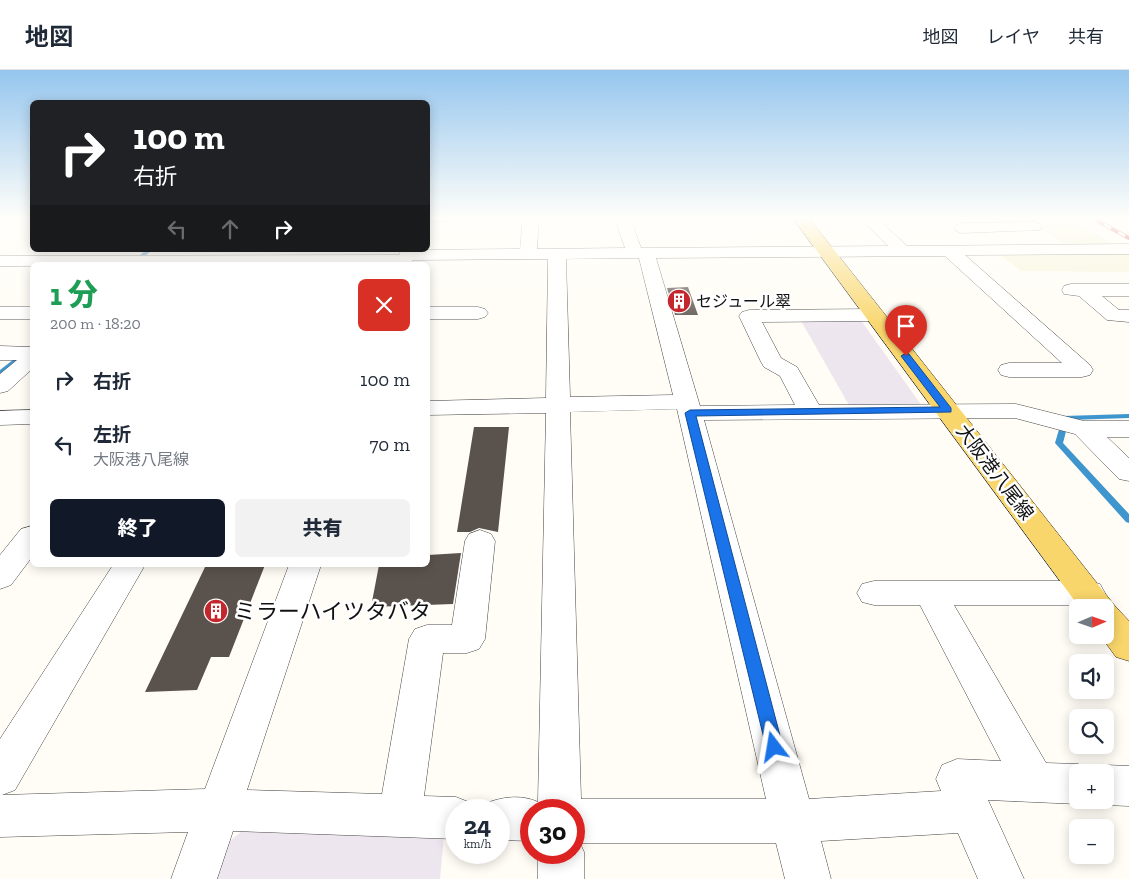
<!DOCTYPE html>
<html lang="ja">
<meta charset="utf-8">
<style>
:root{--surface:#fff;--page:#f2f2f3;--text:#1f2937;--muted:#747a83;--line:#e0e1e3;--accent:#111827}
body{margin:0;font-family:"Zilla Slab","Noto Sans JP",serif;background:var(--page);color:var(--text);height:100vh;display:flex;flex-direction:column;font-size:19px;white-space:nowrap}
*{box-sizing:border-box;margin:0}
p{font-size:16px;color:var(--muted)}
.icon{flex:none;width:28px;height:28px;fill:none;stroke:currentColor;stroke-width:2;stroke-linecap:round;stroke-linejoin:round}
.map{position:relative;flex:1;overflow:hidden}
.sheet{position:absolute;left:30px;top:192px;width:400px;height:305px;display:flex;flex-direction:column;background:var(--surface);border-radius:8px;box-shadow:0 2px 12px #0003}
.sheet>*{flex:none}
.banner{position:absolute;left:30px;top:30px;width:400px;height:152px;border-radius:8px;box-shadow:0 2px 12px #0003;background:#202124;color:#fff;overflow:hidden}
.needle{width:32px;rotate:88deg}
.tools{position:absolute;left:1069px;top:529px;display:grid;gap:10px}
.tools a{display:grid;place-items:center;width:45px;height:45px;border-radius:8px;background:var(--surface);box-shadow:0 2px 12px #0003;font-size:25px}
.speed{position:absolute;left:445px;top:729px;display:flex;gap:10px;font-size:25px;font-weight:700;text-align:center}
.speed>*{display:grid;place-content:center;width:65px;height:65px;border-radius:50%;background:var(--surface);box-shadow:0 2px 12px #0003;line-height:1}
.speed small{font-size:12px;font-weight:400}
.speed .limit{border:8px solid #d22;background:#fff;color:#111}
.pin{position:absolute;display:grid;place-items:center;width:42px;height:42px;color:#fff;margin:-51px -21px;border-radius:50% 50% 50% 0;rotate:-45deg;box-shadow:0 0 5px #0007}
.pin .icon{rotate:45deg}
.me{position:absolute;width:55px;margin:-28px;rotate:346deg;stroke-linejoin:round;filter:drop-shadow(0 0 4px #0008)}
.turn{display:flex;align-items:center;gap:18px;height:105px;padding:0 20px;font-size:22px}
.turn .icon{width:65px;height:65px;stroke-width:2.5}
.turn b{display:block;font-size:35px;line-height:42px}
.lanes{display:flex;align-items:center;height:48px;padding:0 20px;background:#0003;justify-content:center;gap:25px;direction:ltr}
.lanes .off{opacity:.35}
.round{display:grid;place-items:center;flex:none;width:52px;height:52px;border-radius:8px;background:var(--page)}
.overview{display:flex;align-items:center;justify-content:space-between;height:85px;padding:0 20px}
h1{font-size:30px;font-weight:800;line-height:38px;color:#1e9e55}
.button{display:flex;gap:10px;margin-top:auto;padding:10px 20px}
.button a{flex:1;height:58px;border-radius:8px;background:var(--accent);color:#fff;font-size:20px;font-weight:800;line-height:58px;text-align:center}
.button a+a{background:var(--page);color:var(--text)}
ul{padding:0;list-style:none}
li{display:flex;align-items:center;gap:15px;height:65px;padding:0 20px}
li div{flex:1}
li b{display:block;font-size:19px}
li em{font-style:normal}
header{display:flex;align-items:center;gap:30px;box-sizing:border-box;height:70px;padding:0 25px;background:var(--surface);border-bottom:1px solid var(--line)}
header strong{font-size:24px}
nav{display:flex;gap:28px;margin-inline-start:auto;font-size:18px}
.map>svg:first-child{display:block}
</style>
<header>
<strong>地図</strong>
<nav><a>地図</a><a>レイヤ</a><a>共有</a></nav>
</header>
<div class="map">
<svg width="1129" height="809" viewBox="0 0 1129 809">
<rect width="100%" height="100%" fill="#fffdf5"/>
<g fill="#eee6ef">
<path d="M800,249H860L922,336L850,337Z"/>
<path d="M241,762L444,766L440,809H205L214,783Z"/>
</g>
<g fill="#f6f3d4">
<path d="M1023,147H1067L1119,178L1072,179Z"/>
<path d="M995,181H1123L1129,185V202L1021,201Z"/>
</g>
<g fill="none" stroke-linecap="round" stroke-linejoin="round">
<g fill="#3f96cf" fill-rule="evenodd">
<path d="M146,180H152L136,194H132V192Z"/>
<path d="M32,275V280L3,306H0V300Z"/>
<path d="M1129,344V348L1069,350L1063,373L1129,444V453L1126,452L1055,373L1063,346Z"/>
</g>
</g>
<g fill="#5a524d">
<path d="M688,217L698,245H675L667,218Z"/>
<path d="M474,357H509L498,462L479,458L470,462H457Z"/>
<path d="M461,483L453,534L371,537L379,495H428V485Z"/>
<path d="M206,495H265L229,587H211L197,620L145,622Z"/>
</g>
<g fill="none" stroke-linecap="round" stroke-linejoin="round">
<g stroke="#444" stroke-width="1">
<g id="minor">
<path d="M428,147H452L449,150L428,153Z"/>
<path d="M523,147H539L537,179L625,178L614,147H630L641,178L888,176L859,147H876L907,176L1129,174V184L965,185L1090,295L1093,300L1090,305L1082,307H1009L1001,305L998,300L1001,295L1009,293H1062L945,186L656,188L700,336L795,335L780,306L764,297L761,292L739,246L742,242L749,240L875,239L882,241L885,245L882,249L875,251L762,252L781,288L797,297L819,335L1016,334L1084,351H1129V367H1107L1129,388V411L1119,409L1075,364L1015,348L704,350L809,729L941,721L936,709L942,695L957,689L1001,691L920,535H874L862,532L857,523L862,514L874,511H1088L1100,514L1105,523L1100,532L1088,535H954L1046,693L1078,694L1093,700L1105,695L1129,696V736L1105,735L1093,730H1105V702H1078V730H1088L1078,734L988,730L1024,809H978L958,763L821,771L831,809H785L776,773H580L584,782V809H538V782H574V740H531V771L499,770V740H481L484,734C501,727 521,724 538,732L546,343L428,345V331L546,328L548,189L413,190L410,194L405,195L0,196V186L399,185L401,181L406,180L520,179ZM631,188H639L673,325L570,327L566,189ZM677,339L766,729H581L570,342Z"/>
<path d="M1034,152L1040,154L1042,157L1040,160L962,163L956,161L954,158L956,155L962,153Z"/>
<path d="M1071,214H1129V226H1102L1119,240H1129V252L1107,250L1079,226L1064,224L1062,220L1064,216Z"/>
<rect x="0" y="237" width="32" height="12"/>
<path d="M428,237H478L485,239L488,243L485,247L478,249H428Z"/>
<path d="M0,276L32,277V299L8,321L0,323V304L17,290H0Z"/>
<path d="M32,340V354L0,355V341Z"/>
<path d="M32,456V487L11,515L0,519V485L21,459Z"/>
<path d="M480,460L491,464L495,471L485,569L479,579L467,583H443L424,726L456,727L471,733L474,740H456V769L233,761L217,809H171L188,762L0,767V669L113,495H145L15,720L2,725L205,719L289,495H321L247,720L382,724L409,569L415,559L427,555H452L465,471L469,464Z"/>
</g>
</g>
<g stroke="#222" stroke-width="1">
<path id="primary" d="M792,147H808L1115,536L1129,551V591L1116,587L1100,565H1105V538H1080Z"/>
</g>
<use href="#minor" fill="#fff" fill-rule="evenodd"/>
<use href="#primary" fill="#f9d66b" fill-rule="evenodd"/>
<g stroke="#c4262e" stroke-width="4">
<path id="rail" d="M1090,147L1129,168"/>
</g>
<use href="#rail" stroke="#fff" stroke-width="2.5" stroke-dasharray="8" stroke-linecap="butt"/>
</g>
<linearGradient id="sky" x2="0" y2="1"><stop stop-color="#95c6ee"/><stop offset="0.57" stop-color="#fffefa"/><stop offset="1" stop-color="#fffefa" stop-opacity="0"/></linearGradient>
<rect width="1129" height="260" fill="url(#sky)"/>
<path fill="#1a73e8" stroke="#114b97" d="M906,283L909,284L951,338V342L696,346L783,677L780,682L774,685L768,682L766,677L685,343L690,340L940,337L901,286Z"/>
<defs>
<g id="building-disc" transform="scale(1.25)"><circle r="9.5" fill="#c4262e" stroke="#fff"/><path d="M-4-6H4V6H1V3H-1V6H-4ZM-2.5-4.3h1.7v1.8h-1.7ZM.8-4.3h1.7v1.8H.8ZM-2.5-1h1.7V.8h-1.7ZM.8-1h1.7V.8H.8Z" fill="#fff"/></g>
</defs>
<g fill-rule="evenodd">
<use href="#building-disc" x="679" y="231"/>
<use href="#building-disc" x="216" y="541"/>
</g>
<g text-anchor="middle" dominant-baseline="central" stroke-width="5" stroke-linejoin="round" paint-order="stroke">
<g font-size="16" fill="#111" stroke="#fff" text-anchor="start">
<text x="696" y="231">セジュール翠</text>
</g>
<g font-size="19" fill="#111" stroke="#fff">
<text transform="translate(995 402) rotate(53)">大阪港八尾線</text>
</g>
<g font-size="22" fill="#111" stroke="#fff" text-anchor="start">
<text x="234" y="541">ミラーハイツタバタ</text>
</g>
</g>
</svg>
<div class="tools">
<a><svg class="needle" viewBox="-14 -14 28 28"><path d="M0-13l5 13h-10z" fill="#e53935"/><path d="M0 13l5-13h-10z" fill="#747a83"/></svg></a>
<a><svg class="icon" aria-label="sound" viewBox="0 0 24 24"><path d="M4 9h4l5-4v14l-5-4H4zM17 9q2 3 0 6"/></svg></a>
<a><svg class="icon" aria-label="search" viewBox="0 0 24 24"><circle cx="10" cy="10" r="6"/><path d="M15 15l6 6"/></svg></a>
<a>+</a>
<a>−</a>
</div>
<div class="speed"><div>24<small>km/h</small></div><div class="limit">30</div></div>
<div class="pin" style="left:906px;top:286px;background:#d93025"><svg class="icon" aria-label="arrive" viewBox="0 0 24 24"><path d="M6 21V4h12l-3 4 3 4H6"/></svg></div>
<svg class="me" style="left:774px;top:677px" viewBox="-20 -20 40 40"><path d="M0-17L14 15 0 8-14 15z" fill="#1a73e8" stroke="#fff" stroke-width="4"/></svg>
<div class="banner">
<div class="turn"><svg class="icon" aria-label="right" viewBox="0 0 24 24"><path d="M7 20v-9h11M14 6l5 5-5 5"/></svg><div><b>100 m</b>右折</div></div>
<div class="lanes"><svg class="icon off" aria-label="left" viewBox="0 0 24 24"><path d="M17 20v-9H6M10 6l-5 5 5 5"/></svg><svg class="icon off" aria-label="ahead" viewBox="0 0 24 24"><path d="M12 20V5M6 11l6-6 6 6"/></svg><svg class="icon" aria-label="right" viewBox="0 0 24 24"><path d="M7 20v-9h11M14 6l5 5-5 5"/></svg></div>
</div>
<section class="sheet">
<div class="overview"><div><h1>1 分</h1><p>200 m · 18:20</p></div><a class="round" style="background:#d93025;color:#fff"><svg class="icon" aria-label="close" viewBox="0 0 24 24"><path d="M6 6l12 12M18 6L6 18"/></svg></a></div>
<ul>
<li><svg class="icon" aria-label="right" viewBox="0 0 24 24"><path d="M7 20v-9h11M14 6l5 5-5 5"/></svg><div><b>右折</b></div><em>100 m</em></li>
<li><svg class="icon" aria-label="left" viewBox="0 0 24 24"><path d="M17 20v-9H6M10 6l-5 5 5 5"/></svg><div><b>左折</b><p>大阪港八尾線</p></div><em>70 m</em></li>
</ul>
<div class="button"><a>終了</a><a>共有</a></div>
</section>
</div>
